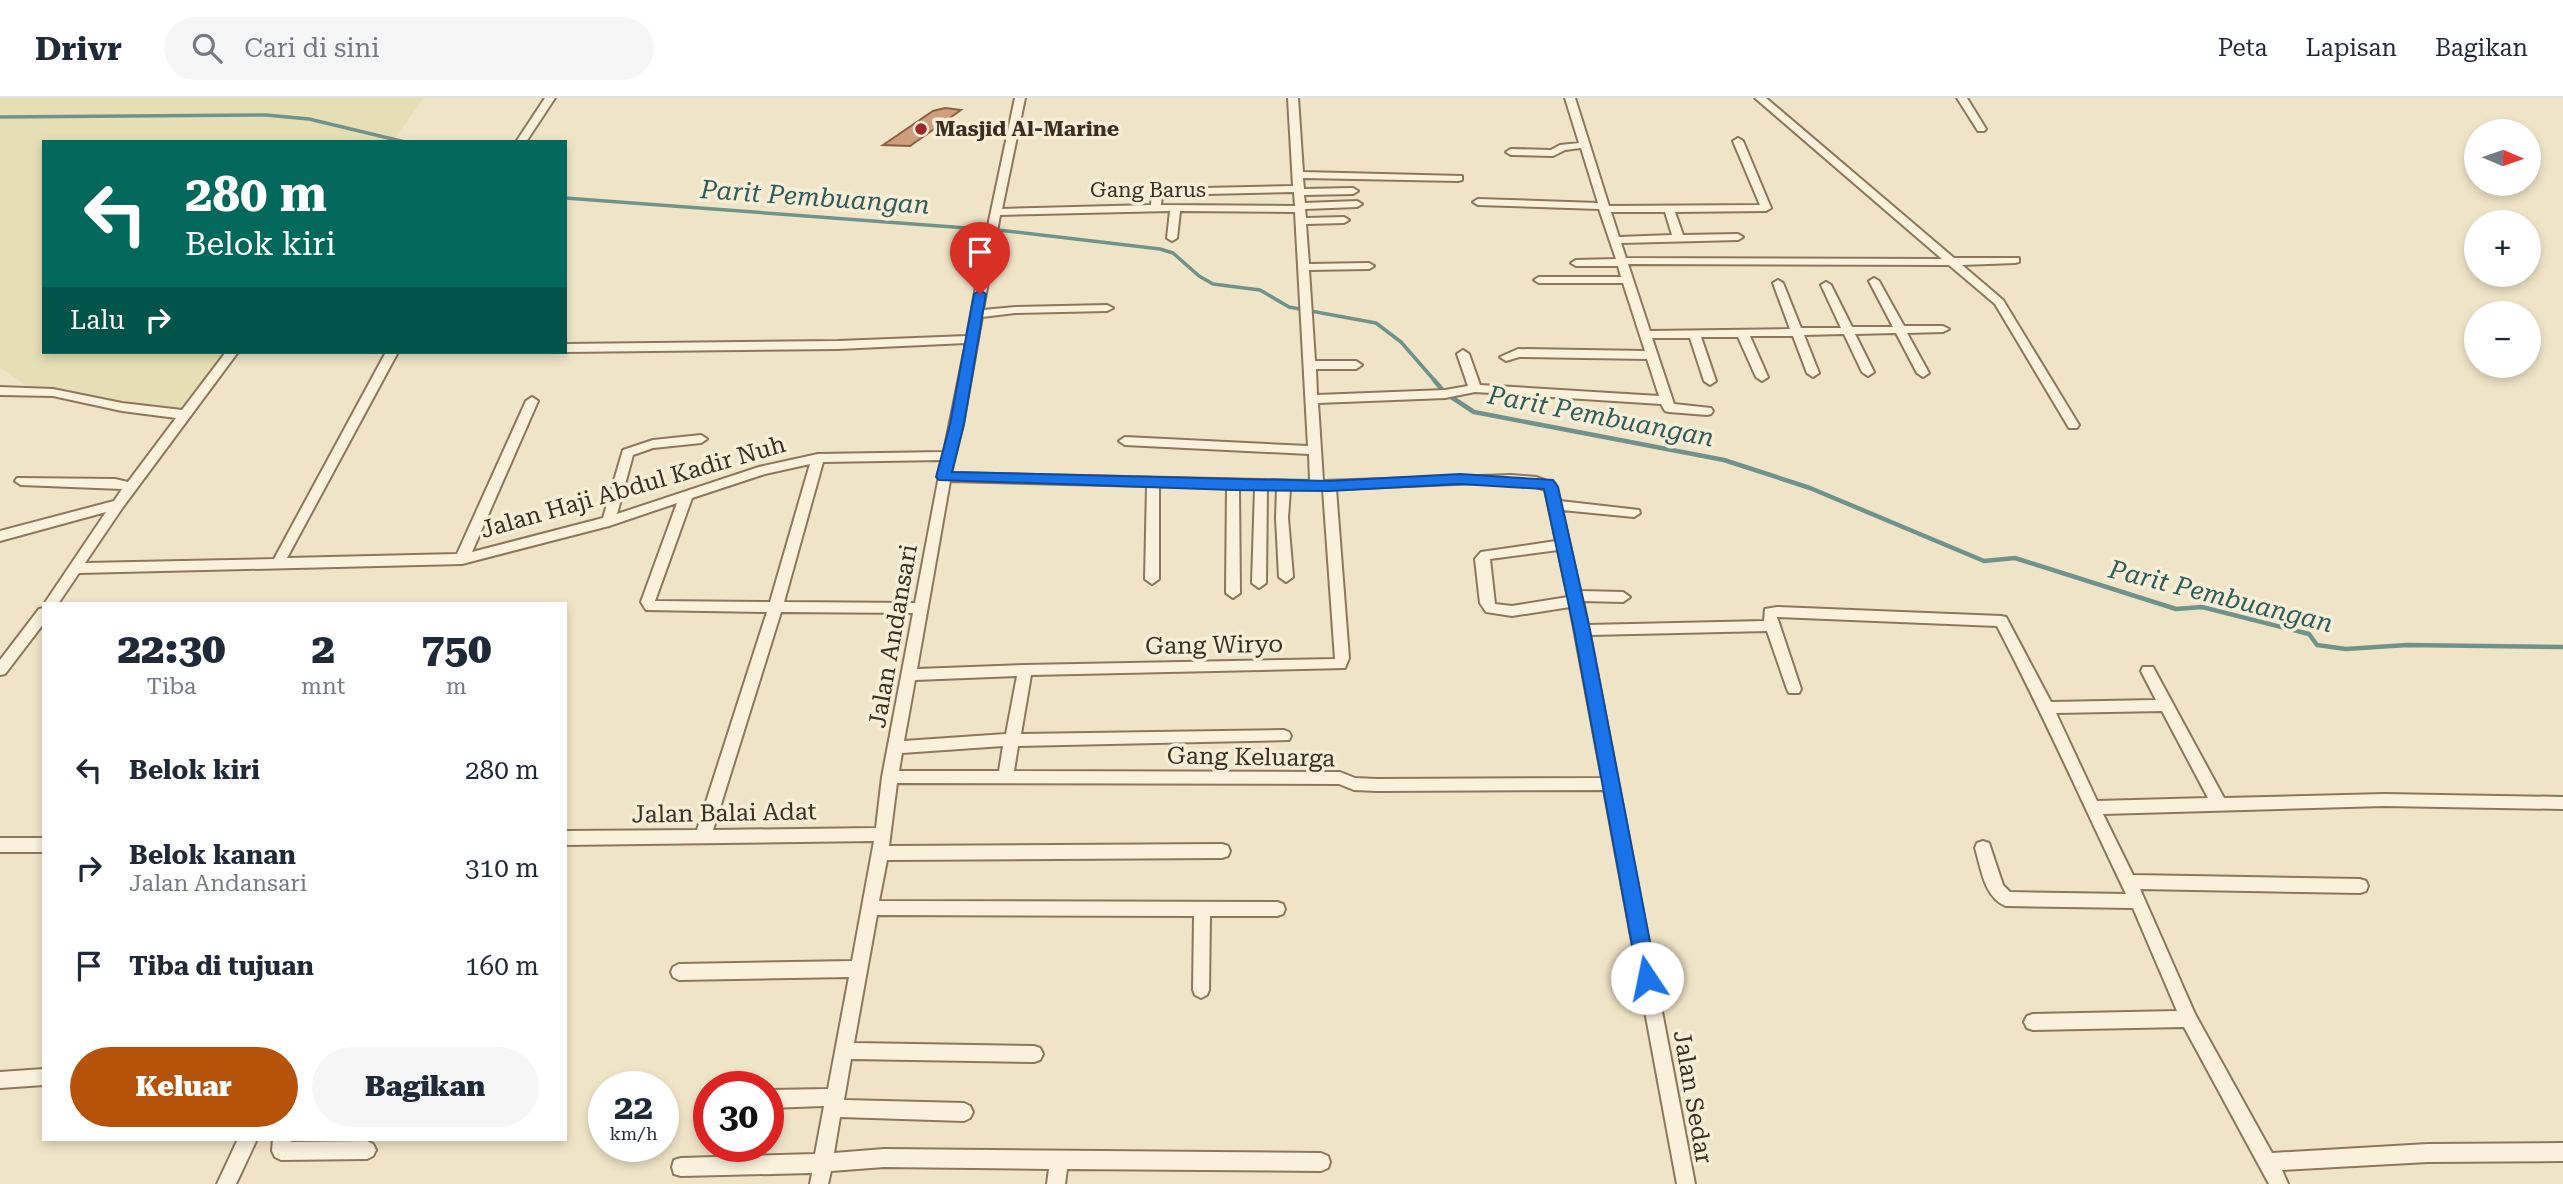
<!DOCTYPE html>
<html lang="id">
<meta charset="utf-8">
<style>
:root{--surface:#fff;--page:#f6f6f7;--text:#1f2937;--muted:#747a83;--line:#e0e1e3;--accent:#b45309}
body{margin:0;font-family:"Roboto Serif",serif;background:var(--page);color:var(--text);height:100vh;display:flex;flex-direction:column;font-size:26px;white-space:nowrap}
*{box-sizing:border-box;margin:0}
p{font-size:23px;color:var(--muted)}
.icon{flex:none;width:38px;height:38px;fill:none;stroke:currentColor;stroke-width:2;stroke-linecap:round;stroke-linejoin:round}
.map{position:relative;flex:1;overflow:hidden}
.details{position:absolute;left:42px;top:504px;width:525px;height:539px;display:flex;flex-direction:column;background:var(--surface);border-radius:0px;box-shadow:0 4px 10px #0003}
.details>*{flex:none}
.guide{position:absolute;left:42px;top:42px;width:525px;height:214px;border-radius:0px;box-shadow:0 4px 10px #0003;background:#00695c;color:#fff;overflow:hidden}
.needle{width:46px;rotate:92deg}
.fabs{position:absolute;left:2464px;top:21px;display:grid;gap:14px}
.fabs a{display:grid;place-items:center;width:77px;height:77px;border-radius:50%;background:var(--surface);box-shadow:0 4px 10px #0003;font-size:35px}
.speed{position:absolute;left:588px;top:973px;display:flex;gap:14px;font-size:35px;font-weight:700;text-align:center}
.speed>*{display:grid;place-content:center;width:91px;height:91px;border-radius:50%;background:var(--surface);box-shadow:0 4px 10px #0003;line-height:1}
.speed small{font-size:18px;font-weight:400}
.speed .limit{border:10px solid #d22;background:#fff;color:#111}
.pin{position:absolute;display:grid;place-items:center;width:60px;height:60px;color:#fff;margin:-72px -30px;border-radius:50% 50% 50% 0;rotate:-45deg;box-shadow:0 0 7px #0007}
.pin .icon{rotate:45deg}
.me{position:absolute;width:77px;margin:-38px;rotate:349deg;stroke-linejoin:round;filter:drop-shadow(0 0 5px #0008)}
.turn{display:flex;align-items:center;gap:24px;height:147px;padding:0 28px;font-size:32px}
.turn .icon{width:91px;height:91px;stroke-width:2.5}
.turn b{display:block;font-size:49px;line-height:60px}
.then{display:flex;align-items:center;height:66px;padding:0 28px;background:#0003;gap:14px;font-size:26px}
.eta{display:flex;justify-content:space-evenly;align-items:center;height:119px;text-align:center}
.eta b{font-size:42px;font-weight:800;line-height:49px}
.action{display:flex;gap:14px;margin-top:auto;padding:14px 28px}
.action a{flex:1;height:80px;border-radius:42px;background:var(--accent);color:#fff;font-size:28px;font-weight:800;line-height:80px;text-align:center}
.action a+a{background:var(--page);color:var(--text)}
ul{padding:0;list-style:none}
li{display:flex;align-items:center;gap:21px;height:98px;padding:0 28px}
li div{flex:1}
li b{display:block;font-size:26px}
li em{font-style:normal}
header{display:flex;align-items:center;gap:42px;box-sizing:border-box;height:98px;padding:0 35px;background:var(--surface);border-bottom:2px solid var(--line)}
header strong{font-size:33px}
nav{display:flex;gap:38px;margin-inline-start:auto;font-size:24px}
.search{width:490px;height:63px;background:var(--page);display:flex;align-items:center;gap:18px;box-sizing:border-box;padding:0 24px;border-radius:38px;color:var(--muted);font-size:26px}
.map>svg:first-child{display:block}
</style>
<header>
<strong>Drivr</strong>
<div class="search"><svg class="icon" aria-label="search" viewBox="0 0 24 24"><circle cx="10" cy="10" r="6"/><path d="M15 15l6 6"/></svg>Cari di sini</div>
<nav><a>Peta</a><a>Lapisan</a><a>Bagikan</a></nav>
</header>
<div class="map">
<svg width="2563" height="1086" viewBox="0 0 2563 1086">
<rect width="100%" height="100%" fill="#f0e4c8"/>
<path fill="#e6deb5" d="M0,0H424L392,44H44V254H237L193,314L36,295L0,269Z"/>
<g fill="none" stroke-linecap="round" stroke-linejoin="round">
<g stroke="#6f938a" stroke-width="3.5">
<path d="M0,19L266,17L309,21L405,44"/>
<path d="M565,100L1007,133L1160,151L1173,155L1199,178L1213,186L1260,192L1289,209L1376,225L1401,244L1435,283"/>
</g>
<path stroke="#6f938a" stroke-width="4.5" d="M1434,282L1445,295L1474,314L1724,362L1810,390L1984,463L2015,460L2176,511L2202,509L2309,536L2317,547L2346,551L2407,547L2563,549"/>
</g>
<path fill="#cf9f7d" stroke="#8d5f41" stroke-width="2" d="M945,10L961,12L910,48L883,47L933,13Z"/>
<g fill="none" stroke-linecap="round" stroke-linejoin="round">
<g stroke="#8d765c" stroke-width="4">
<g id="minor">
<path d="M545,0H555L526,44H516Z"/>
<path d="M1015,0H1025L1002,111L1151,107L1152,94L1157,91L1293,88L1288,0H1298L1303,74L1462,78V82L1458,83L1303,80L1304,91L1353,90L1358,93L1353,96L1304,97L1305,105L1357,103L1362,106L1357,109L1305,111L1306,120L1344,119L1349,122L1344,125L1306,126L1309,166L1369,165L1374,168L1369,171L1309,172L1315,263H1356L1362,267L1356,271H1316L1317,297L1445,292L1468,288L1457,256L1463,252L1469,256L1480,287L1659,298L1647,261L1519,259L1506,263L1500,259L1518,251L1645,253L1623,185H1539L1534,182L1539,179H1621L1618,168H1576L1571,165L1576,162L1616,161L1599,111L1478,107L1473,104L1478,101L1598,105L1581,50L1565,52L1553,58L1511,57L1506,54L1511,51L1551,52L1560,47L1579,45L1565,0H1575L1609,108L1760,107L1733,43L1738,40L1743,43L1771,110L1766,113L1675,114L1683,137L1738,136L1743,139L1738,142L1621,145L1626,160L1942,161L1755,0H1766L1954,160H2019V164L2015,165L1962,167L2003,202L2079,327L2077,330H2069L1995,206L1949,167L1628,166L1650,233L1790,231L1773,185L1778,182L1783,185L1801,230H1841L1821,187L1826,184L1831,187L1852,229H1893L1869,183L1874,180L1879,183L1904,228H1943L1949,231L1943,234L1907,235L1929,275L1923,279L1917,275L1896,235L1855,236L1874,274L1868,278L1862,274L1844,236L1804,237L1819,275L1813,279L1807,275L1793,238H1750L1768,279L1762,283L1756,279L1738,239H1701L1716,283L1710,287L1704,283L1690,240H1652L1674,306L1711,310L1713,313L1711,316L1707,317L1669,314L1665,313L1661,306L1475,294L1445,300L1318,305L1323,383L1511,377L1536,379L1555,386L1560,403L1639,412L1640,415L1634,419L1562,412L1580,493L1623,494L1630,499L1623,504L1583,503L1588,527L1764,523L1765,511L1777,509L2001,518L2006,519L2051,604L2156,602L2141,573L2143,569H2153L2224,700L2384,696L2563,699V711L2384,708L2103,716L2133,777L2360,781L2366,783L2368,788L2366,793L2360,795L2140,791L2195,916L2272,1055L2428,1046L2563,1045V1063L2428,1064L2282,1072L2288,1086H2269L2184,929L2033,932L2027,930L2024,924L2027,918L2033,916L2177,913L2133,810L2006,808C1984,800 1981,769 1975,750L1977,745L1983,743L1989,745L2003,787L2010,794L2126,796C2083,706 2043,616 1997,528L1777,519L1801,591L1799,595H1789L1787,591L1767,533L1590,537L1695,1086H1677L1604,692L1377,693L1354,692L1339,686L897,685L889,748L1222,746L1228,748L1230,753L1228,758L1222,760L887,762L879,803L1277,804L1283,806L1285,811L1283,816L1277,818H1210L1209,892L1207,897L1201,900L1195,897L1193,892L1194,818L877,817L854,945L1034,948L1040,950L1043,956L1040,962L1034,964L851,961L844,1002L964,1005L970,1008L973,1014L970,1020L964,1023L840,1019L834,1055L884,1051L1321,1055L1328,1058L1330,1064L1328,1070L1321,1073L1067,1071L1065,1086H1047L1049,1071L884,1069L831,1073L828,1086H810L812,1075L681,1078L674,1076L672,1069L674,1062L681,1060L815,1056L824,1008L768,1010V992L828,991L849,879L679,882L673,879L671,874L673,869L679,866L852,863L874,743L565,747V733L697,732L767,514L646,512L641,504L677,405L609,428L462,466L79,475L58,506H44L106,414L0,443V433L114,403L122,391L21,387L15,383L17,380L115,381L128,384L176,320L122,313L53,298L0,297V289L53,291L122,305L182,312L226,254H238L123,409L85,465L274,461L386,254H398L287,460L457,456L526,303L532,299L538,303L472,454L603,420L623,352L653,342L701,337L707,341L701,345L653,350L633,357L617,416L759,369L818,356L944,354L966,245L838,251L565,254V246L838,243L967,238L982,156ZM1294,94L1295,108L1161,107L1162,97ZM1170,113L1167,140L1172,143L1177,140L1180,113L1295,114L1308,348L1125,339L1119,343L1125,347L1309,356L1310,383L951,375L963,326L982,219L1015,215L1107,213L1113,210L1107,207L1015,209L983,212L1000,117ZM1611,114H1665L1672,137L1619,139ZM942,362L915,505L784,504L823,364ZM810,366L770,504L655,503L692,400L765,376ZM950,383L1147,388L1145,481L1152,486L1159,481V388L1227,389L1226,495L1233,500L1240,495L1239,390H1255L1252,485L1259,490L1266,485L1267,390H1277L1276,420L1279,479L1286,484L1293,479L1288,420L1290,391H1323L1335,561L1025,567L917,571ZM1478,385C1500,385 1524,384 1545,392L1556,443L1481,454L1475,461L1480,505L1486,514L1512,518L1570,509L1602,680L1377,681L1355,680L1340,674L1014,673L1018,648L1289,642L1291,638L1289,634L1284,632L1021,636L1031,577L1345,570L1349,560L1336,391ZM1558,452L1568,499L1512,508L1495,506L1490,461ZM781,514L913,515L882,679L876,730L713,732ZM1017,578L1006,636L904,643L915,582ZM2162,613L2208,700L2097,703L2056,615ZM1003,648L999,673H899L902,655Z"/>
<path d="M1957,0H1967L1986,31L1984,33H1978Z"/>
<path d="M44,510V525L5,576L0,577V562L39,511Z"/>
<rect x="0" y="740" width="44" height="14"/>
<path d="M44,971V987L0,990V974Z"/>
<path d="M238,1041H257L236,1086H217Z"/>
<path d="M273,1041H291V1044L367,1043L373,1046L376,1052L373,1058L367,1061L281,1062L275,1059L272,1053Z"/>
</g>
</g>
<use href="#minor" fill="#faf1dc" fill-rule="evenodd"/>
</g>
<path fill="#1a73e8" stroke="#114b97" stroke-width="2" d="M980,192L986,196L964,326L952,374L1329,383L1460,376L1553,382L1558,389L1590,532L1657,880L1654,886L1647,889L1641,886L1638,880L1574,532L1544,391L1460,386L1329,393L1233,392L939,382L936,379L950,326L974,196Z"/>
<circle fill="#9e2a2b" stroke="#f7eed8" stroke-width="2.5" cx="921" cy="31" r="7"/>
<g text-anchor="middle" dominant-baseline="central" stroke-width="7" stroke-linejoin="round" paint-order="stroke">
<g font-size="21" font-weight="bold" fill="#3d2e20" stroke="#f7eed8" text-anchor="start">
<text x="935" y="31">Masjid Al-Marine</text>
</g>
<g font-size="21" fill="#3d2e20" stroke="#f7eed8">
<text x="1148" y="92">Gang Barus</text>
</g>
<g font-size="24" fill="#3d2e20" stroke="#f7eed8">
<text transform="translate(633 389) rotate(-16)">Jalan Haji Abdul Kadir Nuh</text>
<text transform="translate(893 538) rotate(-80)">Jalan Andansari</text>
<text transform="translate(1214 547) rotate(-1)">Gang Wiryo</text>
<text transform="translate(1251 659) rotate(1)">Gang Keluarga</text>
<text transform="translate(724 715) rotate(-1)">Jalan Balai Adat</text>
<text transform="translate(1693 999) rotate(80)">Jalan Sedar</text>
</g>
<g font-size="26" font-style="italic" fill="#2f5d5a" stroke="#f7eed8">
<text transform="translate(815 99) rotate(4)">Parit Pembuangan</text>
<text transform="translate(1601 318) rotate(11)">Parit Pembuangan</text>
<text transform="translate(2221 498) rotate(14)">Parit Pembuangan</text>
</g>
</g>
</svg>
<div class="fabs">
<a><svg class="needle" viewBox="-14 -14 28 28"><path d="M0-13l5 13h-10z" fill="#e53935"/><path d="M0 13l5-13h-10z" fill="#747a83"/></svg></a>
<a>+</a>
<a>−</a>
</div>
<div class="speed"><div>22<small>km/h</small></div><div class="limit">30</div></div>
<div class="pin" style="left:980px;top:196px;background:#d93025"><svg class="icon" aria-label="arrive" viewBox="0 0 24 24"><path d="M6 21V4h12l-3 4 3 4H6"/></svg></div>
<svg class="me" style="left:1647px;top:880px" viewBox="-20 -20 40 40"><circle r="19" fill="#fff"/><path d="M0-13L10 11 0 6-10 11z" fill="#1a73e8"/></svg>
<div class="guide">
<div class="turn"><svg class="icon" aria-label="left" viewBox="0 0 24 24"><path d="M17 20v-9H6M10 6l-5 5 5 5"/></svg><div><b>280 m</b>Belok kiri</div></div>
<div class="then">Lalu<svg class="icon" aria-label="right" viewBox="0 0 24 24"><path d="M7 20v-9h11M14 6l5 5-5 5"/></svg></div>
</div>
<section class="details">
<div class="eta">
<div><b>22:30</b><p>Tiba</p></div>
<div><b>2</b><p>mnt</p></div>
<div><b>750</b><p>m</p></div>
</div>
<ul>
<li><svg class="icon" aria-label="left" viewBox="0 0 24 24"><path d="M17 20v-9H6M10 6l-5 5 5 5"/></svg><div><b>Belok kiri</b></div><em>280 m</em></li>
<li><svg class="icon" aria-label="right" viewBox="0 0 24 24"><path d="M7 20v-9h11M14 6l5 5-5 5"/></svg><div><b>Belok kanan</b><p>Jalan Andansari</p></div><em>310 m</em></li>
<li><svg class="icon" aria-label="arrive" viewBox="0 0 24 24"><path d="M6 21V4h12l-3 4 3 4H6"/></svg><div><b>Tiba di tujuan</b></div><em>160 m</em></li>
</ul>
<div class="action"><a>Keluar</a><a>Bagikan</a></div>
</section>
</div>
